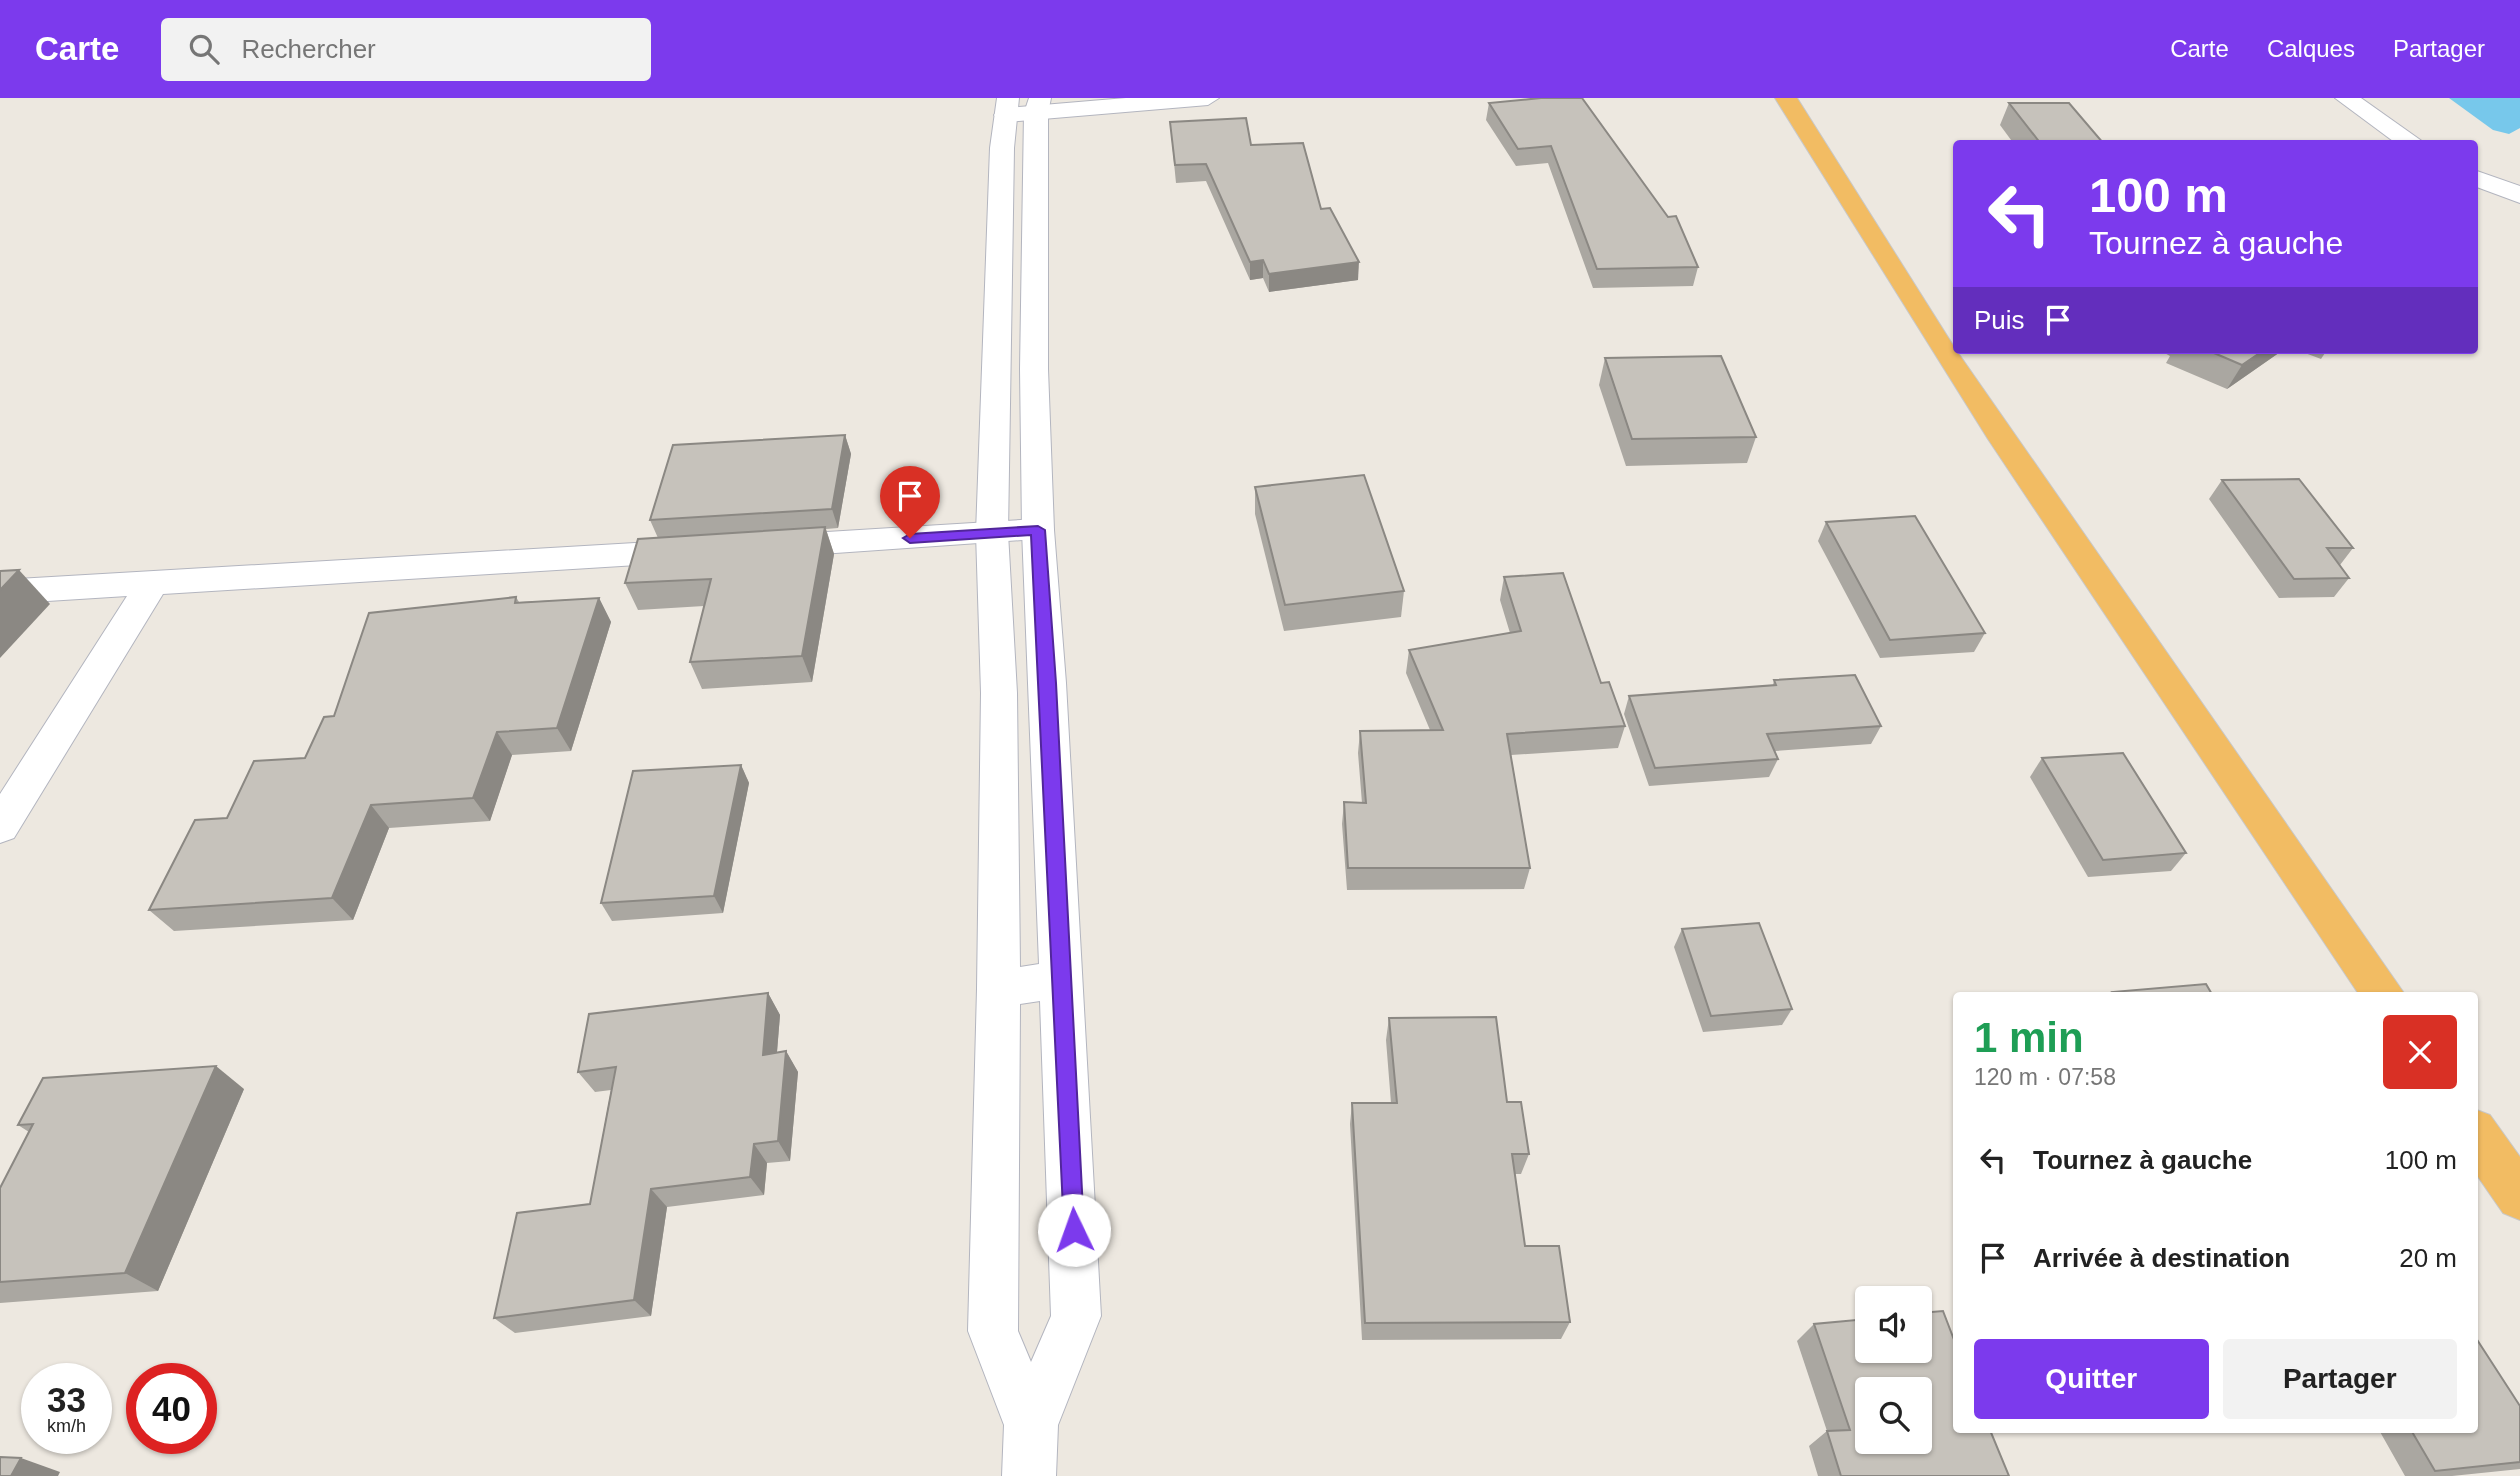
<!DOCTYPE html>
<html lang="fr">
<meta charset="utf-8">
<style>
:root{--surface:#fff;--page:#f2f2f2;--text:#222;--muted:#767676;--accent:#7c3aed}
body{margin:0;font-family:Helvetica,sans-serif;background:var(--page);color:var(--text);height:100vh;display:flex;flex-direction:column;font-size:26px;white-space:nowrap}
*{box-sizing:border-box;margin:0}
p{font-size:23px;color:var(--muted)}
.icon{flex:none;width:38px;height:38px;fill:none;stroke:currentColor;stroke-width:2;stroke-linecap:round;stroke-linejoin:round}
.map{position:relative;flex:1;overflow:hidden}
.sheet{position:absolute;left:1953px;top:894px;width:525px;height:441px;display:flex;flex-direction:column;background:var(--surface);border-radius:7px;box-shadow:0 2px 5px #0004}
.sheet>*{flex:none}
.guide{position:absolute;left:1953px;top:42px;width:525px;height:214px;border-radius:7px;box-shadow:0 2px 5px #0004;background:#7c3aed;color:#fff;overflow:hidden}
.tools{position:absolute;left:1855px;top:1188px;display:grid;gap:14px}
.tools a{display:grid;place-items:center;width:77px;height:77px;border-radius:7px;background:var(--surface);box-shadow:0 2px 5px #0004;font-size:35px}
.speed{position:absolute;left:21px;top:1265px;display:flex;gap:14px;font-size:35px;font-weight:700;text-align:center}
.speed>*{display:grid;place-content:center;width:91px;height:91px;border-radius:50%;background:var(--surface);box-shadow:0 2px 5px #0004;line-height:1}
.speed small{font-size:18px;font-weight:400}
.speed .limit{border:10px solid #d22;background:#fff;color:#111}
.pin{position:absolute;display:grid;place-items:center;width:60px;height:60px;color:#fff;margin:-72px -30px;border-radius:50% 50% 50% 0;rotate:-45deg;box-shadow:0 0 7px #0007}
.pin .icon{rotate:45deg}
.me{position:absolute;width:77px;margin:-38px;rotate:357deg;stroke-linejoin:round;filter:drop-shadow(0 0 5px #0008)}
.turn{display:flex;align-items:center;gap:24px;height:147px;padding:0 21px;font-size:32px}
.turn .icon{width:91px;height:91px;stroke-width:2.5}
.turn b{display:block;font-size:49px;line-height:60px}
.then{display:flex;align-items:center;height:66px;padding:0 21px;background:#0003;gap:14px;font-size:26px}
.round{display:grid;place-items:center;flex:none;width:74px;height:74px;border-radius:7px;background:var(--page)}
.headline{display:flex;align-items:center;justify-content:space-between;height:119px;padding:0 21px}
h1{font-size:42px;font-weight:700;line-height:52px;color:#1e9e55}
.action{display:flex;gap:14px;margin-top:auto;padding:14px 21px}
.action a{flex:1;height:80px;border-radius:7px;background:var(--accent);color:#fff;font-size:28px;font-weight:700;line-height:80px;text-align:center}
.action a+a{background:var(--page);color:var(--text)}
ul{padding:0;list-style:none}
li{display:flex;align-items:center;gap:21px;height:98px;padding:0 21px}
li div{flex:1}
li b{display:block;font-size:26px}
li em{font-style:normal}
header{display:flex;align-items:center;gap:42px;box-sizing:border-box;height:98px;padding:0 35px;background:var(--accent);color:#fff}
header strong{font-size:33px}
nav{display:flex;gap:38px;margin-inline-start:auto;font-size:24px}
.search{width:490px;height:63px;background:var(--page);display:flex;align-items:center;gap:18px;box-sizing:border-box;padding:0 24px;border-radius:7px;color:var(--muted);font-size:26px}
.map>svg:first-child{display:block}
</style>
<header>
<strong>Carte</strong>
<div class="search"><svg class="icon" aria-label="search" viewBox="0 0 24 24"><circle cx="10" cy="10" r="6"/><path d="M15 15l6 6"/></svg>Rechercher</div>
<nav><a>Carte</a><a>Calques</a><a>Partager</a></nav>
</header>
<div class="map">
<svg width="2520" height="1378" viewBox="0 0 2520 1378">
<rect width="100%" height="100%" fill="#ede8e0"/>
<path fill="#77c8eb" d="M2449,0H2520V30L2509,36L2493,32Z"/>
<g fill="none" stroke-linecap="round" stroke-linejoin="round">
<g stroke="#b3b5bf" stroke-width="2">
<g id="minor">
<path d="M1126,0H1219L1208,7L1006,24L998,22L994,17L998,12L1006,10Z"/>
<path d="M2335,0H2361L2426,46H2397Z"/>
<path d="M2474,72L2520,88V105L2474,88Z"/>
<path d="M1038,421L1050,424L1054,432L1050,440L778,459L766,456L761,448L766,440L778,437Z"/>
<path d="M686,442L698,445L703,453L698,461L686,464L163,496L14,740L0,745V696L127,498L0,506V482Z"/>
</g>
</g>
<g stroke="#b3b5bf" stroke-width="2">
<path id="tertiary" d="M997,0H1019L1014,50L1008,435L1017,595L1020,869L1039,866L1022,432L1020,271L1024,15L1029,0H1051L1048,15V271L1054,432L1066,585L1101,1218L1058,1327L1056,1378H1002L1004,1327L968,1233L977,891L981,595L976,435L990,50ZM1040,903L1051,1218L1031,1264L1018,1233L1020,906Z"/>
</g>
<g stroke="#c8c8c8" stroke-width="2">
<g id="trunk">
<path d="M1775,0H1797L1956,252L2406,898H2360L1988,341Z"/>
<path d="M2474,1011L2490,1017L2520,1059V1122L2503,1115L2474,1073Z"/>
</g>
</g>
<use href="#minor" fill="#fff" fill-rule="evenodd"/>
<use href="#tertiary" fill="#fff" fill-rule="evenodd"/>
<use href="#trunk" fill="#f2bc63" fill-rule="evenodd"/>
</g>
<g fill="#aaa7a1">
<path d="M1541,0L1698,169L1693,188L1593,190L1548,65L1516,68L1486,22L1489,5Z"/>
<path d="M2009,5L2104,46H2014L2000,27Z"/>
<path d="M1170,24L1251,47L1321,111L1358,182L1269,194L1263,180L1250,182L1206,83L1176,85Z"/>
<path d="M2159,252H2283L2227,291L2166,265L2170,258Z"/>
<path d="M2297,252H2327L2321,261Z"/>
<path d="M1605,260L1756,339L1747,365L1626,368L1599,287Z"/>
<path d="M845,337L851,356L838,430L826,431L834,456L812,584L702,591L690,564L704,508L638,512L625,485L658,440L650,422Z"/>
<path d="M2222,382L2353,450L2340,467L2349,480L2334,499L2279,500L2209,401Z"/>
<path d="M1255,389L1404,493L1401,519L1284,533L1255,416Z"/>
<path d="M1826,424L1985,535L1974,554L1880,560L1818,443Z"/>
<path d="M1504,479L1601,585L1625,628L1618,650L1511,657L1530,770L1524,791L1347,792L1342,726L1344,704L1362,705L1358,655L1360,633L1430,632L1406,575L1409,552L1510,535L1500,502Z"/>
<path d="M516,499L519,504L599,500L611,524L571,653L512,657L490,723L389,730L353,822L174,833L149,812L227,720L305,660L334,618Z"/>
<path d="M1774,582L1881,628L1871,646L1775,653L1778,661L1769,679L1649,688L1624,616L1629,598L1773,587Z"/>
<path d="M2042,660L2186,755L2171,773L2088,779L2030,679Z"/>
<path d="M741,667L749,685L723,815L612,823L601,805Z"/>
<path d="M1682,831L1792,911L1782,927L1703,934L1674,849Z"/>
<path d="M768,895L780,917L777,955L786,953L798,974L790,1063L767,1065L764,1097L667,1109L651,1218L515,1235L494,1220L590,1106L611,992L595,994L578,974Z"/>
<path d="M1389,920L1507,1004L1529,1056L1521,1076H1515L1525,1148L1570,1224L1561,1241L1362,1242L1350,1026L1352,1005H1391L1386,942Z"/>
<path d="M244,991L158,1193L0,1205V1090L29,1034L18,1027Z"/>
<path d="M1814,1226L2009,1378H1818L1809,1348L1827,1333L1797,1243Z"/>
<path d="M2520,1308V1371L2452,1378H2405L2379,1332H2474Z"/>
</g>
<g fill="#8b8883">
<path d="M1263,162V180L1250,182V164Z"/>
<path d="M1359,164L1358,182L1269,194V176Z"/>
<path d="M2264,252H2283L2227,291L2242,267Z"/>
<path d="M845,337L851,356L838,430L832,411Z"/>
<path d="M825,429L834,456L812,584L802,558Z"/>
<path d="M19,472L50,506L0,560V492Z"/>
<path d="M599,500L611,524L571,653L557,630Z"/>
<path d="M497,634L512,657L490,723L473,700Z"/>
<path d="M741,667L749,685L723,815L714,798Z"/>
<path d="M371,707L389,730L353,822L332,800Z"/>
<path d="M768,895L780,917L775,977L763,957Z"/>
<path d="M786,953L798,974L790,1063L778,1043Z"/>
<path d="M216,968L244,991L158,1193L125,1175Z"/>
<path d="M754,1046L767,1065L764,1097L750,1079Z"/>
<path d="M651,1091L667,1109L651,1218L634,1202Z"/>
<path d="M21,1360L60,1374L58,1378H11Z"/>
</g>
<g fill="#c6c2bb" stroke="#8b8883" stroke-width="2" fill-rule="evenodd">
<path d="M1541,0H1582L1668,119L1676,118L1698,169L1597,171L1551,48L1518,51L1489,5Z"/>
<path d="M2009,5H2069L2104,46H2041Z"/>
<path d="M1246,20L1251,47L1303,45L1321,111L1330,110L1359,164L1269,176L1263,162L1250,164L1206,66L1175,67L1170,24Z"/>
<path d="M2207,252H2264L2242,267Z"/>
<path d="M1721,258L1756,339L1632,341L1605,260Z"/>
<path d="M845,337L832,411L650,422L673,347Z"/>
<path d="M1364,377L1404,493L1285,507L1255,389Z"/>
<path d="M2299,381L2353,450H2327L2349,480L2294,481L2222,382Z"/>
<path d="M1915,418L1985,535L1890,542L1826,424Z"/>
<path d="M825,429L802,558L690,564L711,481L625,485L638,441Z"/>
<path d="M19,472L0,492V473Z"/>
<path d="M1563,475L1601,585L1609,584L1625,628L1507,636L1530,770H1348L1344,704L1366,705L1360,633L1443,632L1409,552L1521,533L1504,479Z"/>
<path d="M516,499L515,505L599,500L557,630L497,634L473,700L371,707L332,800L149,812L195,722L227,720L254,663L305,660L324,619L334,618L369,515Z"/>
<path d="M1855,577L1881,628L1767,636L1778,661L1655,670L1629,598L1776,587L1774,582Z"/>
<path d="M2123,655L2186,755L2103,762L2042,660Z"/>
<path d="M741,667L714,798L601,805L633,673Z"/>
<path d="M1759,825L1792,911L1711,918L1682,831Z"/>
<path d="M2206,886L2213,898H2114L2112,894Z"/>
<path d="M768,895L763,957L786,953L778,1043L754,1046L750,1079L651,1091L634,1202L494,1220L517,1115L590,1106L616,969L578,974L589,916Z"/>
<path d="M1496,919L1507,1004H1521L1529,1056H1512L1525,1148H1559L1570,1224L1365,1225L1352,1005H1397L1389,920Z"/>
<path d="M216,968L125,1175L0,1184V1090L33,1026L18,1027L43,980Z"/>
<path d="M1943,1213L1956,1247V1332H1990L2009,1378H1841L1827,1333L1850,1332L1814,1226L1867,1221V1253H1920V1215ZM1867,1292H1920V1344H1867Z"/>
<path d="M2474,1237L2520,1308V1364L2435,1373L2411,1332H2474Z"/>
<path d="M0,1359L21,1360L11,1378H0Z"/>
</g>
<path fill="#7c3aed" stroke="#51269a" stroke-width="2" d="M1038,428L1045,432L1056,585L1084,1132L1081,1139L1074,1142L1067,1139L1064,1132L1031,437L910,445L903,440L910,436Z"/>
</svg>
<div class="tools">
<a><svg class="icon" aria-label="sound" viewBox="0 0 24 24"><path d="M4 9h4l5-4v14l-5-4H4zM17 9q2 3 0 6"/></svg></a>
<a><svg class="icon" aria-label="search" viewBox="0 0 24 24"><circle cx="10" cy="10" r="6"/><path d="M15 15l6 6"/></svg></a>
</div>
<div class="speed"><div>33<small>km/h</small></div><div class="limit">40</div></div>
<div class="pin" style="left:910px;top:440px;background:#d93025"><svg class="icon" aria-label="arrive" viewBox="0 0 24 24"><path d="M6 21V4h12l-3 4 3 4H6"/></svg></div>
<svg class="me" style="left:1074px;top:1132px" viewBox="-20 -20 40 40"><circle r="19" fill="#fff"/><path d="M0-13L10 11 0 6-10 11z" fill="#7c3aed"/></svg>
<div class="guide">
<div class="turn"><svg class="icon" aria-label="left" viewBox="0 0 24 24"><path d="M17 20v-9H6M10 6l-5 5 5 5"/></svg><div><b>100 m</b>Tournez à gauche</div></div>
<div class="then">Puis<svg class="icon" aria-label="arrive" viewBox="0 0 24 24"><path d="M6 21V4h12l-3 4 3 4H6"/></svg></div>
</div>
<section class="sheet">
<div class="headline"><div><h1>1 min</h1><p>120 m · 07:58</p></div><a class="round" style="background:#d93025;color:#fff"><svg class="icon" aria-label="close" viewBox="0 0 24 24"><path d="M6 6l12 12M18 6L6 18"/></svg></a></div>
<ul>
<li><svg class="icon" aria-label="left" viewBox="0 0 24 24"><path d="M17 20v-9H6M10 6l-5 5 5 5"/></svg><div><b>Tournez à gauche</b></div><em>100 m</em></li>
<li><svg class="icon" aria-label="arrive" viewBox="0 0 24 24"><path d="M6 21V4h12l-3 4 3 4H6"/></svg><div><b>Arrivée à destination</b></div><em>20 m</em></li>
</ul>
<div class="action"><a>Quitter</a><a>Partager</a></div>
</section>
</div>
